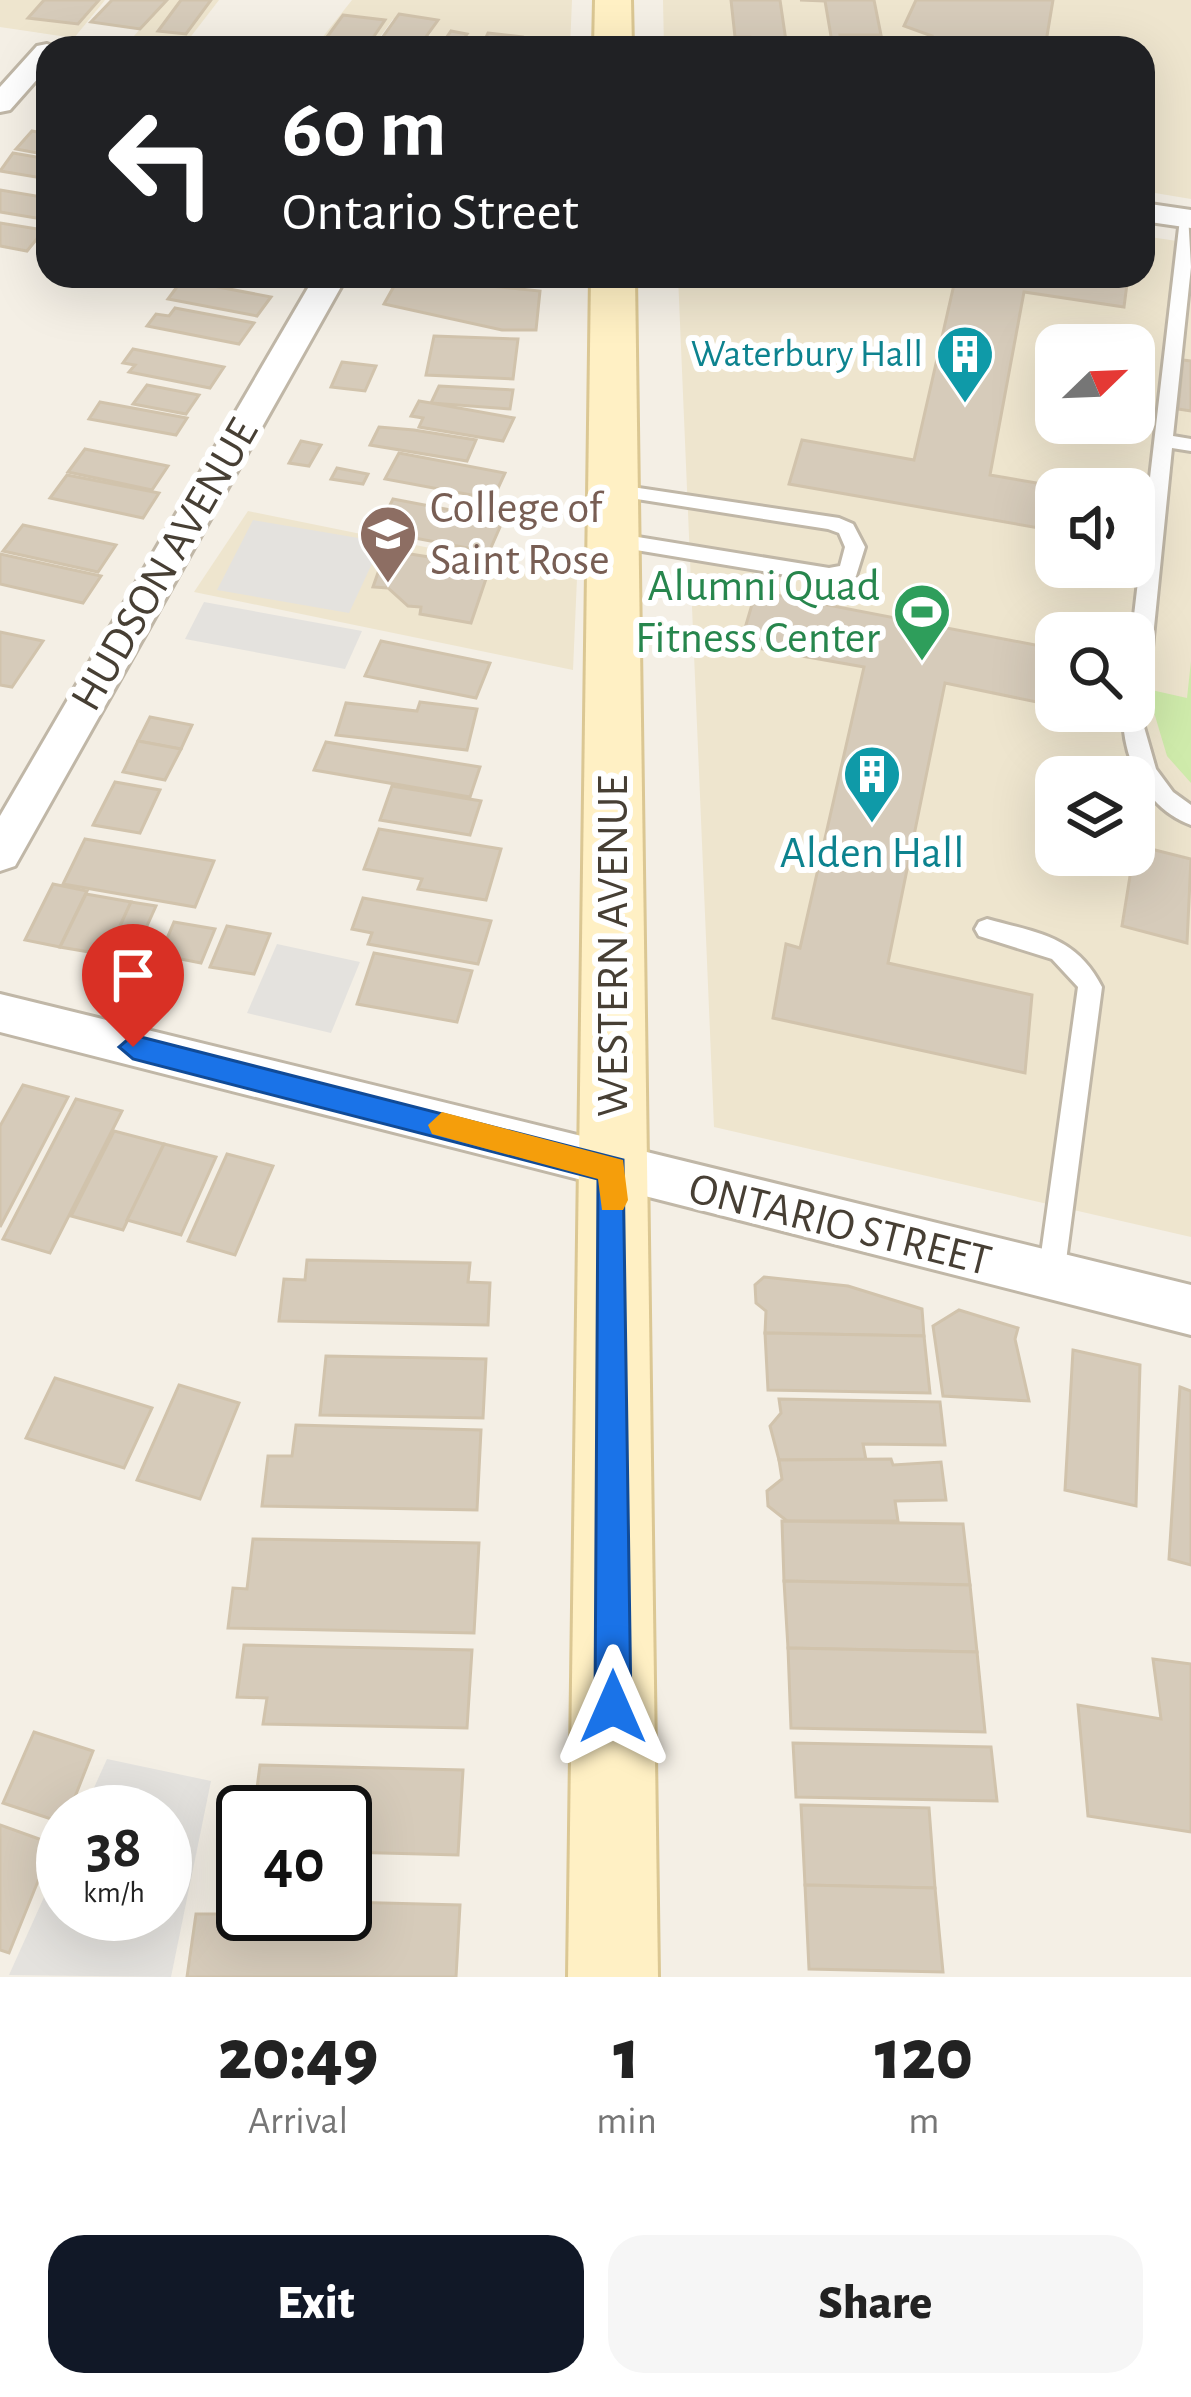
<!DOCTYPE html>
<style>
:root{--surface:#fff;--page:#f6f6f6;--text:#222;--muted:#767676;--accent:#111827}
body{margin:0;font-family:"Alegreya Sans",sans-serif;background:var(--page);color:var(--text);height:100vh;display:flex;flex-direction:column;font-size:45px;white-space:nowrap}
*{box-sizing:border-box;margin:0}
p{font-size:39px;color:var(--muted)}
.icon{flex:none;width:66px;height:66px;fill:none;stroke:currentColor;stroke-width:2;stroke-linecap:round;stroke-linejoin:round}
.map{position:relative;height:1977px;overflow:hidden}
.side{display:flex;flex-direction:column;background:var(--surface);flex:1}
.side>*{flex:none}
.banner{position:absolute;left:36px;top:36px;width:1119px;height:252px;border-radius:36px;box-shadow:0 12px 48px #0002;background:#202124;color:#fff;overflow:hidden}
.needle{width:78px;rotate:67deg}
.tools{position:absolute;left:1035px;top:324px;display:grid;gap:24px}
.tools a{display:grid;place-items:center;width:120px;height:120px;border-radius:24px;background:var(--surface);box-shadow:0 12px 48px #0002;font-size:60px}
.speed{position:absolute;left:36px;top:1785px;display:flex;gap:24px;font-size:60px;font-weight:700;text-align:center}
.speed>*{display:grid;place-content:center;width:156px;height:156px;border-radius:50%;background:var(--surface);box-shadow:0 12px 48px #0002;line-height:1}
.speed small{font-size:30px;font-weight:400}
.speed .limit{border:6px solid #111;border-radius:18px;background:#fff;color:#111}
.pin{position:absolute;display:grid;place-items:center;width:102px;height:102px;color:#fff;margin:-123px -51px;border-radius:50% 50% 50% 0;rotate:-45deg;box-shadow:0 0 12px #0007}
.pin .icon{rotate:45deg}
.me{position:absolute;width:132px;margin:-66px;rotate:0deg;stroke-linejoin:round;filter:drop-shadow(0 0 9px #0008)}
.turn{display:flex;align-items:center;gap:42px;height:252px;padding:0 48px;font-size:54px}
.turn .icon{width:156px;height:156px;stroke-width:2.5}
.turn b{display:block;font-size:84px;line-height:102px}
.eta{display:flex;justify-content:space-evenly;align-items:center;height:204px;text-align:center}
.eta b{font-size:72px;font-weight:800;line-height:84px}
.primary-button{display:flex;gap:24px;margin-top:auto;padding:24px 48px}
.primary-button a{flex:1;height:138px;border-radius:36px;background:var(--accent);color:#fff;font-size:48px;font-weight:800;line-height:138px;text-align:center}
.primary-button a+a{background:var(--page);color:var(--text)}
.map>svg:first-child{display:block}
</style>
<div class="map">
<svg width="1191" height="1977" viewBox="0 0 1191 1977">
<rect width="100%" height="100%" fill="#f4efe5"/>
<g fill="#eee5ce" fill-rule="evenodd">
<path d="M0,0H105L74,38L0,27Z"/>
<path d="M165,0H219L182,48L128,43Z"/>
<path d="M352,0H572L570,48H422L435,26L393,19L372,48H314Z"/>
<path d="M663,0H1191V199L1143,191V48H664Z"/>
<path d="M1143,236L1191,243V1237L714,1127L678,276H1143ZM1056,345H1134V423H1056ZM1056,489H1134V567H1056ZM1056,633H1134V711H1056ZM1056,777H1134V855H1056Z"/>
<path d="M248,511L577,578L573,670L194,592Z"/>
</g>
<path fill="#cfebab" d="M1191,661V783L1167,756L1147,689L1187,698Z"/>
<g fill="#e4e2de">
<path d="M253,520L382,542L349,613L217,590Z"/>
<path d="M204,602L362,631L345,669L185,639Z"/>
<path d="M277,944L360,962L331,1033L247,1013Z"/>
<path d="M107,1759L211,1781L171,1977L9,1975L63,1855V1914H165V1812H83Z"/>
</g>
<g fill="#d6cbba" stroke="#d1c3ac" stroke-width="3">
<path d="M44,0H99L78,24L28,18Z"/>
<path d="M112,0H167L140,29L91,22Z"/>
<path d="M181,0H211L186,34L158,31Z"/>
<path d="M731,0H780L787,48H752L750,37H735Z"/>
<path d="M800,0H874L881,35H840L841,42H860L861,48H833L825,1Z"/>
<path d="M916,0H1053L1045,48H928L932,36L904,26Z"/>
<path d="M399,14L438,20L418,48H375Z"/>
<path d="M343,15L385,20L366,48H319Z"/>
<path d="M451,31L467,34L457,48H424L430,39L444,41Z"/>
<path d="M488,33L523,37L532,41L529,48H481Z"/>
<path d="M32,131L48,134V155L16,149Z"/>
<path d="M13,153L48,159V179L0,171Z"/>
<path d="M0,190L48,198V220L0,212Z"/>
<path d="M0,223L44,230L27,251L0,246Z"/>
<path d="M927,276H1128L1124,307L1024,292L990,475L1072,489H1056V531L789,484L802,440L914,460L955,280Z"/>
<path d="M412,278L540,291L536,330H502L384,304L398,279Z"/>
<path d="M182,280L271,297L257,316L168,299Z"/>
<path d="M175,308L254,323L239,344L147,326L156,314L169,316Z"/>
<path d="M434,336L518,339L513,379L426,375Z"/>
<path d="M133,349L224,367L210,388L129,372L135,365L123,363Z"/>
<path d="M1183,360L1191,361V411L1178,409Z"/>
<path d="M342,362L376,366L365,391L331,387Z"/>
<path d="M147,385L199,395L186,414L133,404Z"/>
<path d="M439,386L513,390L510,409L431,403Z"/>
<path d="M419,401L431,403L514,418L503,441L419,427L423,418L411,416Z"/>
<path d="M100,402L187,418L176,435L89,419Z"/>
<path d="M379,427L414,430L476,440L467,461L370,445Z"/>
<path d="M301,441L321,445L309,466L289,463Z"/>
<path d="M85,449L168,466L152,490L68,472Z"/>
<path d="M399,453L505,473L493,499L385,479Z"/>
<path d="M337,468L368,474L363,484L331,479Z"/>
<path d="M67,475L159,493L143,518L50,498Z"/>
<path d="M393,499L503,520L489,552L377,531Z"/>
<path d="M23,525L116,545L98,572L3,551Z"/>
<path d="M386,550L490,567L471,623L420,614L421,607L408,606L388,588L373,587Z"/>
<path d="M0,554L101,576L83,603L0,584Z"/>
<path d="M756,591L1056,649V706L945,683L888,963L1032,995L1025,1073L773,1018L786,944L800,948L864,667L740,645Z"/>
<path d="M0,632L43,641L12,687L0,685Z"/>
<path d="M381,641L490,663L476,698L365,676Z"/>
<path d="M420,702L477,709L467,750L336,735L346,703L417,711Z"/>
<path d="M150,717L192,725L181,749L138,741Z"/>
<path d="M138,741L181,749L165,780L123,772Z"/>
<path d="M326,742L480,767L470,797L314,770Z"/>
<path d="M115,782L160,790L140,833L93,825Z"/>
<path d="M392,786L481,801L470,835L380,820Z"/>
<path d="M379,829L501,849L486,900L418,889L422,879L364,869Z"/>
<path d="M85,839L214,861L195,907L63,884Z"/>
<path d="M1135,845L1191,859L1187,943L1122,926Z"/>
<path d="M53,884L87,891L60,947L25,940Z"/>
<path d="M86,894L131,902L107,955L60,947Z"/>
<path d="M363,898L491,921L478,964L368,944L372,933L352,929Z"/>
<path d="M131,902L156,906L131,961L106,957Z"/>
<path d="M174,922L215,929L201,963L160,955Z"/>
<path d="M227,926L270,934L254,974L210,967Z"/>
<path d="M374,953L472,971L457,1022L357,1004Z"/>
<path d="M23,1085L68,1097L0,1227V1126Z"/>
<path d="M76,1099L122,1111L50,1253L3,1239Z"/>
<path d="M114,1131L164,1144L123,1230L71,1216Z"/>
<path d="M164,1144L216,1157L181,1235L127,1220Z"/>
<path d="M227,1154L273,1166L235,1255L188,1241Z"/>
<path d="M307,1260L470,1263L468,1282L490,1283L488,1325L279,1321L284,1279L305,1280Z"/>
<path d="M764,1277L848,1286L922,1309L924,1336L765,1333L766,1311L756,1303L755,1285Z"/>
<path d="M959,1310L1018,1328L1015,1339L1029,1401L943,1396L933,1326Z"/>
<path d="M765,1333L924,1336L930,1393L768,1390Z"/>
<path d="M1073,1350L1140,1365L1136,1506L1065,1490Z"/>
<path d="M326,1356L486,1359L483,1418L320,1415Z"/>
<path d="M55,1378L152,1408L124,1468L26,1438Z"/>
<path d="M179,1385L239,1403L200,1499L137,1480Z"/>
<path d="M1180,1387L1191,1391V1565L1169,1559Z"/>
<path d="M779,1399L940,1402L945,1445L863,1444L866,1460H779L770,1426L781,1413Z"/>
<path d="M296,1425L481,1430L477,1510L262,1506L268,1456H292Z"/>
<path d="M891,1459L893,1465L941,1462L946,1500L895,1501L898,1521H787L768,1506L767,1491L782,1479L779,1460Z"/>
<path d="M782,1521L963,1524L970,1585L784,1581Z"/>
<path d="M253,1539L479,1543L474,1633L228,1628L233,1588L247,1589Z"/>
<path d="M784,1581L970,1585L977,1652L788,1648Z"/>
<path d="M244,1645L472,1650L467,1728L263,1724L267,1698L237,1697Z"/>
<path d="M788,1648L977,1652L985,1732L791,1728Z"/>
<path d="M1153,1659L1191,1664V1832L1088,1816L1078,1705L1161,1719Z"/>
<path d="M34,1732L93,1751L69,1812H63V1823L3,1803Z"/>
<path d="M793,1743L991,1747L997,1801L796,1797Z"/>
<path d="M260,1765L463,1770L458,1855L345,1852V1812H243V1850H223L230,1795L256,1796Z"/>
<path d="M801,1805L929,1808L935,1888L805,1885Z"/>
<path d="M0,1825L53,1844L9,1953L0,1950Z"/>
<path d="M805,1885L935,1888L943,1972L809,1969Z"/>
<path d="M224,1900H243V1914H345V1902L460,1905L456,1977H187L196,1914H222Z"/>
</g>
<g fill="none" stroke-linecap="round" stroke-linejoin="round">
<g stroke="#c0b7a7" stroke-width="6">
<g id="lane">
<path d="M1188,214L1191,267L1173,436L1191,439V451L1172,448L1144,727L1156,769L1173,792L1191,805V825C1145,808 1122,758 1123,711H1134L1132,633L1180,219Z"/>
<path d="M612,484L839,518L853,524L865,547L856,576L829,582L606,545L603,540L613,533L829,568L840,566L845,547L839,533L828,529L605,494V486Z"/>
<path d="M987,919C1038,933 1076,936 1102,987L1064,1276L1061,1285L1051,1289L1041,1285L1038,1276L1078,987L1052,959L979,936L975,929L979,922Z"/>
</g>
</g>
<g stroke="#c0b7a7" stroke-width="6">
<g id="street">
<path d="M47,44L58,48H48V67L10,110L0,112V87L37,46Z"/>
<path d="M1143,203L1191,210V228L1143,221Z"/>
<path d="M315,276H347L15,866L0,871V816Z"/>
<path d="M0,994L1191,1285V1335L0,1032Z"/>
</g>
</g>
<g stroke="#dbc793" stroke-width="6">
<g id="secondary">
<path d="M595,0H631L632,48H594Z"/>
<path d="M591,276H635L658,1977H568Z"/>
</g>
</g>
<use href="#lane" fill="#fff" fill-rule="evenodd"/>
<use href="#street" fill="#fff" fill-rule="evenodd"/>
<use href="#secondary" fill="#fff0c4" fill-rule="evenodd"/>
</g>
<path fill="#1a73e8" stroke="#114b97" stroke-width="3" d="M133,1035L623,1160L631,1707L625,1720L613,1725L600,1720L595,1707L598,1179L133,1059L119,1047Z"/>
<path fill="#f59e0b" d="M442,1112L623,1160L628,1200L623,1210H602L598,1179L432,1134L428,1125Z"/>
<defs>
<g id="building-pin" transform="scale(3)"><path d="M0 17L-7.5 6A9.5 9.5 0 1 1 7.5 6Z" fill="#0f9aa8" stroke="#fff"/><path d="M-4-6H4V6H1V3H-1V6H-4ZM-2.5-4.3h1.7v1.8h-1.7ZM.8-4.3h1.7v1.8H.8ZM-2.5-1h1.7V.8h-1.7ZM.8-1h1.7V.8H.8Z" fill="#fff"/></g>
<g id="university-pin" transform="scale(3)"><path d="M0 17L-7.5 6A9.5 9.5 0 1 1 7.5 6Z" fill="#8d6e63" stroke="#fff"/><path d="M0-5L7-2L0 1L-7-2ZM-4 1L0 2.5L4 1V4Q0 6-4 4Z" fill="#fff"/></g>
<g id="stadium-pin" transform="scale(3)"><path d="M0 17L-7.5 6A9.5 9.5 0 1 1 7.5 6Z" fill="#2e9e5b" stroke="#fff"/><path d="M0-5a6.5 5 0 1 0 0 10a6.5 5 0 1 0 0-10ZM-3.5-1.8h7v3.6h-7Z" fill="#fff"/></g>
</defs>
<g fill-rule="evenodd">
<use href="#building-pin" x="965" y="354"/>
<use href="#university-pin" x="388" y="534"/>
<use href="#stadium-pin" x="922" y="612"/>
<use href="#building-pin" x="872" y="774"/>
</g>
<g text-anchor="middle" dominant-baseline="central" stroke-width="12" stroke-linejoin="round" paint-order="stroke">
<g font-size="39" fill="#0d838f" stroke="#fff" text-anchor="end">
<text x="923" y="354">Waterbury Hall</text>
</g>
<g font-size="45" fill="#785e54" stroke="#fff" text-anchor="start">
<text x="430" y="508">College of<tspan x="430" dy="52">Saint Rose</tspan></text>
</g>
<g font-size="45" fill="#473f34" stroke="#fff">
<text transform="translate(165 565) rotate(-60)">HUDSON AVENUE</text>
<text transform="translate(613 946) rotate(-90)">WESTERN AVENUE</text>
<text transform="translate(840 1225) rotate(14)">ONTARIO STREET</text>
</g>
<g font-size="45" fill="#27864d" stroke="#fff" text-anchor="end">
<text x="880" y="586">Alumni Quad<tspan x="880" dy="52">Fitness Center</tspan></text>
</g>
<g font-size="45" fill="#0d838f" stroke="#fff">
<text x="872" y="853">Alden Hall</text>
</g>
</g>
</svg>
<div class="tools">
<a><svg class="needle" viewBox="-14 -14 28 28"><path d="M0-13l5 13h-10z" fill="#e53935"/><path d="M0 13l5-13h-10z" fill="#767676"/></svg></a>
<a><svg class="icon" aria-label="sound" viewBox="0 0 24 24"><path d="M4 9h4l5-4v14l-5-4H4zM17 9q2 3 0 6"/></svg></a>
<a><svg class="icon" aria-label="search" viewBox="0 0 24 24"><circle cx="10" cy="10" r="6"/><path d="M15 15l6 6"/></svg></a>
<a><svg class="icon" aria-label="layers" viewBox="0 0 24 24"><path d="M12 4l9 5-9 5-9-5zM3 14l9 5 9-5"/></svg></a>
</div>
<div class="speed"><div>38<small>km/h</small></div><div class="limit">40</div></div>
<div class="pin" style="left:133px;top:1047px;background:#d93025"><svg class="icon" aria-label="arrive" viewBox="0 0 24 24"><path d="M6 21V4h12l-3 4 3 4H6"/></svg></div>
<svg class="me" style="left:613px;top:1707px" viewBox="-20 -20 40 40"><path d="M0-17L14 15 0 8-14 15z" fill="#1a73e8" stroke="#fff" stroke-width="4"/></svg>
<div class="banner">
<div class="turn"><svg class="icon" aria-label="left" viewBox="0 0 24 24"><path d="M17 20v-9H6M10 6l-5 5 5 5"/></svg><div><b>60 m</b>Ontario Street</div></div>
</div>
</div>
<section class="side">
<div class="eta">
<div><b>20:49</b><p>Arrival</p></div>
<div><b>1</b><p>min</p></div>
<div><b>120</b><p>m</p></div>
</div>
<div class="primary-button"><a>Exit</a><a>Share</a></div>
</section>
